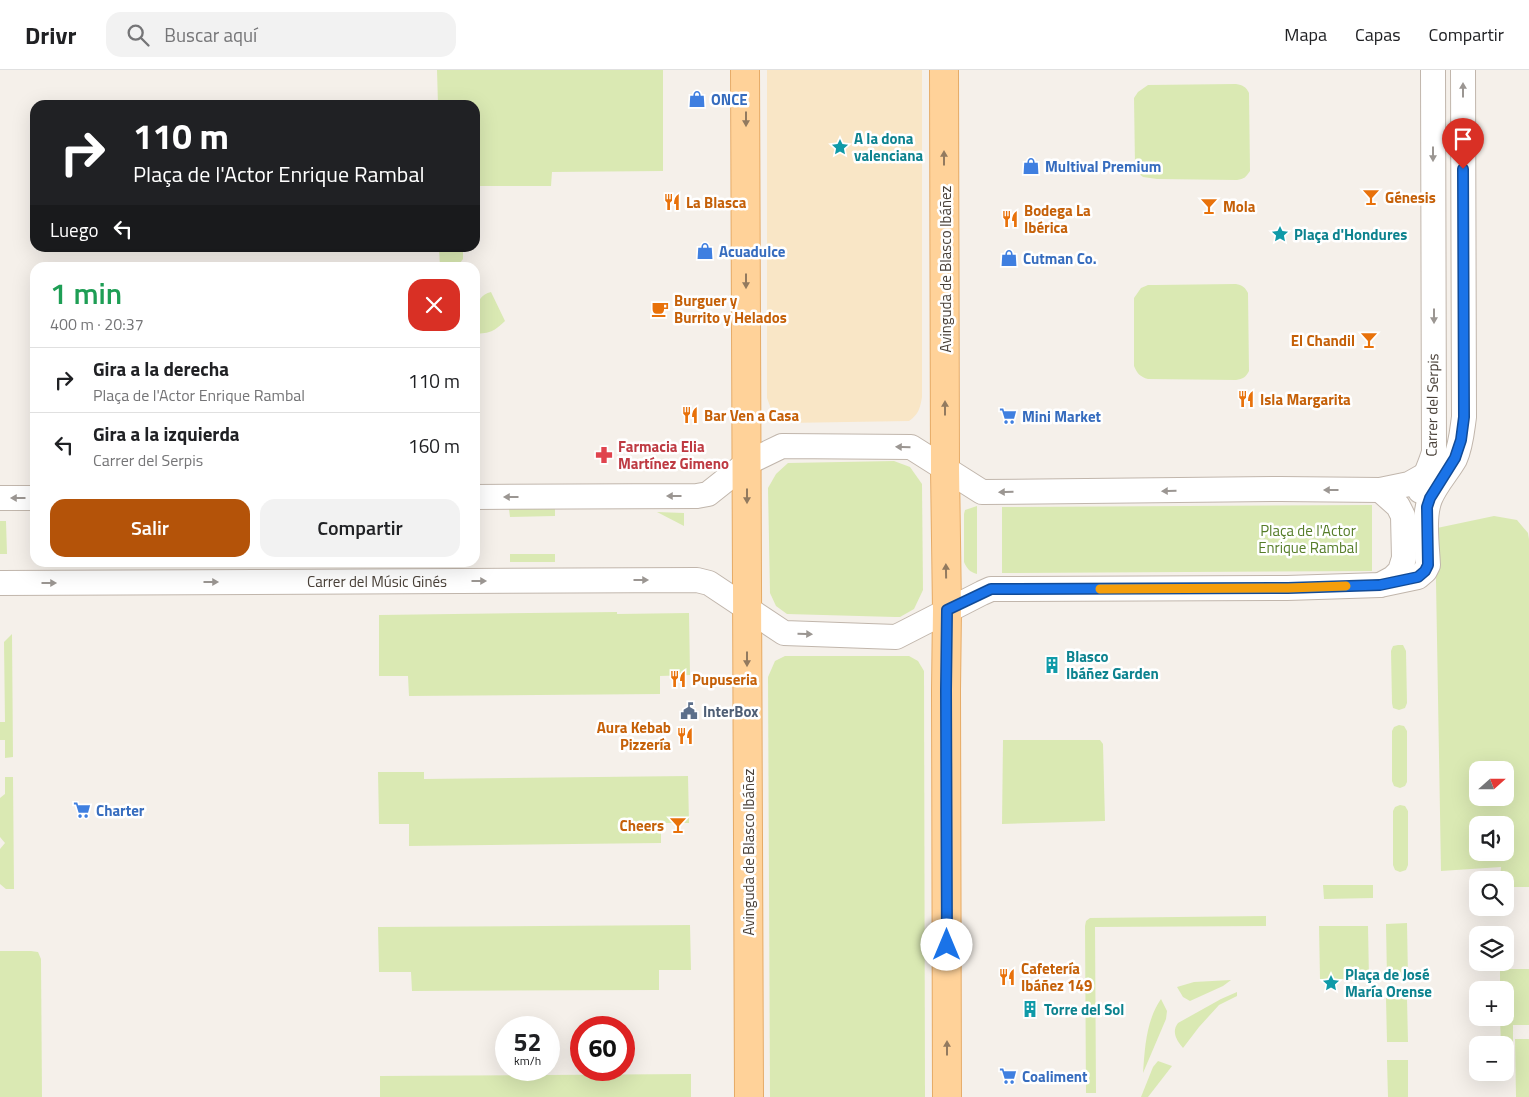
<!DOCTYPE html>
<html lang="es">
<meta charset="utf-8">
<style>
:root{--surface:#fff;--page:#f2f2f2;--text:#202124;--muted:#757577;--line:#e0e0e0;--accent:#b45309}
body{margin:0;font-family:"Titillium Web",sans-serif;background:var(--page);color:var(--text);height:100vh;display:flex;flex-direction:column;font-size:19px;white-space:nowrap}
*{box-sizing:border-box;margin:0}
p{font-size:16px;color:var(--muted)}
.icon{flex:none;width:28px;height:28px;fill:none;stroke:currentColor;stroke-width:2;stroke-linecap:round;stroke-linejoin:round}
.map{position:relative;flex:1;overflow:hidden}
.sheet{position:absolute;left:30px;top:192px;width:450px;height:305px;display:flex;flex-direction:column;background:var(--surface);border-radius:15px;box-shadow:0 5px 20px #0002}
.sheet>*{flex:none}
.top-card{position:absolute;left:30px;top:30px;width:450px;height:152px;border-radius:15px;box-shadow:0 5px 20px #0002;background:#202124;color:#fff;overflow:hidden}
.needle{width:32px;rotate:69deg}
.buttons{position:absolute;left:1469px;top:691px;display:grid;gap:10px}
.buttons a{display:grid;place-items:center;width:45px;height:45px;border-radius:10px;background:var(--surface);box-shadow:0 5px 20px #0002;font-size:25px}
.speed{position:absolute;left:495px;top:946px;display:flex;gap:10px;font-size:25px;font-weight:700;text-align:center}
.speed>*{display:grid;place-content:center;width:65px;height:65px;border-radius:50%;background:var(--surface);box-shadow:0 5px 20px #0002;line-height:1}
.speed small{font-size:12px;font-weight:400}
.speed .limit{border:8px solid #d22;background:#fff;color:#111}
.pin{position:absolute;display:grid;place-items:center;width:42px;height:42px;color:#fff;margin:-51px -21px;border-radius:50% 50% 50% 0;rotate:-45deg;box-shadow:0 0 5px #0007}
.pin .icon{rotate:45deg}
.me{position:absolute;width:55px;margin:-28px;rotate:0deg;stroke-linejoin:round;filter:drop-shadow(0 0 4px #0008)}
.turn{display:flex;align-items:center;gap:18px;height:105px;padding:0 20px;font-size:22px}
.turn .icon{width:65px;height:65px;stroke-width:2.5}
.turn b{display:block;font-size:35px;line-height:42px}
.then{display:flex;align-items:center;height:48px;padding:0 20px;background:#0003;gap:10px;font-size:19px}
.round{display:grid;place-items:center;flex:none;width:52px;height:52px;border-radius:15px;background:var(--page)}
.summary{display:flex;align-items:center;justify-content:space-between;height:85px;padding:0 20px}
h1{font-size:30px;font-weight:600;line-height:38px;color:#1e9e55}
.action{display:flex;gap:10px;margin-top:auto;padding:10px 20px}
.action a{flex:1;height:58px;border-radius:15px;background:var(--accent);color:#fff;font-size:20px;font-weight:600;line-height:58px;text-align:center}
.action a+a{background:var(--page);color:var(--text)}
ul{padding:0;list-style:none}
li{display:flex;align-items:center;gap:15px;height:65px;padding:0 20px;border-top:1px solid var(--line)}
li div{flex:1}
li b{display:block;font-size:19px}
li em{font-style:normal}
header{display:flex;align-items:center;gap:30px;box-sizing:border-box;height:70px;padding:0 25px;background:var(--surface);border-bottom:1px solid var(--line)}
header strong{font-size:24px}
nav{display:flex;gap:28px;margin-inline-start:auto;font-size:18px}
.search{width:350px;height:45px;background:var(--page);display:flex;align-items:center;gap:12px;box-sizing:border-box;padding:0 18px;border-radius:15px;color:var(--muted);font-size:19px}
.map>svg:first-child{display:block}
</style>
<header>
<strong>Drivr</strong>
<div class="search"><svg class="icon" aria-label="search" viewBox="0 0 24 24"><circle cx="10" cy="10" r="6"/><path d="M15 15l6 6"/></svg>Buscar aquí</div>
<nav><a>Mapa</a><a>Capas</a><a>Compartir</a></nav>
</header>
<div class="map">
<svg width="1529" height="1027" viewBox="0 0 1529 1027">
<rect width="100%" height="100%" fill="#f5f0ea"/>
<g fill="#dae9b3" fill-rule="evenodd">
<path d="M437,0H663V101L552,102L551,116H475V35H438Z"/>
<path d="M1236,14C1243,15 1246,17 1249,23L1250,101C1246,107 1244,109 1237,110L1157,109L1143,107L1137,102L1135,96L1134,28L1138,22L1148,15Z"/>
<path d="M439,178H463V189L457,197H440Z"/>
<path d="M1236,214C1242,215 1245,217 1248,223L1249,301C1246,307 1243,309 1236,310L1148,309C1140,307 1137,303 1134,296V228L1141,218L1148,215H1155Z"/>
<path d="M491,222L505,251C493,262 491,263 475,264C475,248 472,227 491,222Z"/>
<path d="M894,391L910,397L922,414L923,520L914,539L900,547H895L787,544L776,536L770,523L768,418L776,404L788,393Z"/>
<path d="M1372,435V501L1002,503V437Z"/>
<path d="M977,436V504C970,502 967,499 964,492V444L965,440Z"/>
<path d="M509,439H555V446L510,447Z"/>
<path d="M657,442L684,443V456Z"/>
<path d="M1494,446L1517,450L1528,463L1529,469V817H1505V810H1500L1501,797L1441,801L1436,511L1437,458ZM1478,700H1505V728H1478ZM1478,755H1505V782H1478Z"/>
<path d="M0,451H6L7,484H0Z"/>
<rect x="510" y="484" width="45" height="8"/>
<path d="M617,542V544L689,543L690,605L660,606V624L409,626L408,606H379V545Z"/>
<path d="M12,564L13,687L5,688V670H0V652H5L4,572Z"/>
<path d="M1398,575H1403L1406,581L1407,633L1405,638L1399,640L1393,638L1392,633L1391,581L1393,576Z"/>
<path d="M785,586H909L918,591L924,601L925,1027H770L768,607L775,591Z"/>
<path d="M1399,655L1404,656L1407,661V712L1405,716L1400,718L1394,716L1392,711V661L1394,657Z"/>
<path d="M1003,670H1100L1103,674L1105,751L1002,754Z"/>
<path d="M378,702H424V709L688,706L689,753H661V773L409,776V754H379Z"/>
<path d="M5,707H13L14,819H6L0,814V779L5,773L0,767V728L5,724Z"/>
<path d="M1400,735L1405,736L1408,741V795L1406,800L1400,802L1395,800L1393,795V741L1395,737Z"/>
<path d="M1323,815H1373V828L1324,829Z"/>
<path d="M1266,846V856L1095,857L1096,1023H1086L1085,856L1086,851L1090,848Z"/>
<path d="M1407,853L1408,909H1387L1386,854Z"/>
<path d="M690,855L691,900H659V920L412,921L411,902H379L378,857Z"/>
<path d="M1319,856H1368L1369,909H1320Z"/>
<path d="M0,881H31L38,882L41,889L42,1027H0Z"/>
<path d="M1500,899H1529V955H1513V979H1505V975H1501L1500,948H1505V920H1500Z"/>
<path d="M1231,910L1223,916L1190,931L1183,927L1177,917L1194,912Z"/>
<path d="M1237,922V926L1219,935L1199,957L1183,978C1177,971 1171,962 1178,953L1221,929Z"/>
<path d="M1407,928L1408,972H1387L1386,928Z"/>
<path d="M1161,929L1167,941L1166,949L1143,1003C1145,977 1146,951 1161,929Z"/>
<path d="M1515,969H1529V1027H1516Z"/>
<path d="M1387,990H1408V1027H1388Z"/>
<path d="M1158,991L1172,996L1148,1027H1141L1153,997Z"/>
<path d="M691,1004V1027H380V1006Z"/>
</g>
<path fill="#f9e6c6" d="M767,0H922V327C920,338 919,344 909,351L786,353L774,347L767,328Z"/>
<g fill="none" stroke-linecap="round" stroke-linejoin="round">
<g stroke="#c1b6ac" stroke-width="26">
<g id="tertiary">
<path d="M1380,420L1398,436L1403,446L1404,488L1400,501L1393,508L1380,515"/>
<path d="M1420,421C1424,407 1430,396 1434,382L1433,0"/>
<path d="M475,427L697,426L708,424L747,393L782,376L911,377L982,422L1280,419L1380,420L1409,414L1425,405"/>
<path d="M0,428H35"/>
<path d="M0,513L697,510L709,513L784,563L896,567L982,523L991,519L1287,518L1380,515L1418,507L1425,501L1428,495C1427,475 1423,447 1430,429C1436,414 1447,403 1455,389C1461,376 1462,361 1464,347L1463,0"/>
</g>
</g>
<g stroke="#e6ab67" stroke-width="30">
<g id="primary">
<path d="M745,0L749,1027"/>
<path d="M944,0L945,399L947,540L946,620L947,1027"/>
</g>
</g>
<use href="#tertiary" stroke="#fff" stroke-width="24"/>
<use href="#primary" stroke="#ffd299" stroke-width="28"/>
</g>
<defs><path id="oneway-solid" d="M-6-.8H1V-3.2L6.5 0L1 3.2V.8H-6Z" transform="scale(1.25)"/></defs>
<g fill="#9b9692">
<use href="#oneway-solid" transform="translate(1463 20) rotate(-90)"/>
<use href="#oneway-solid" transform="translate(1433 84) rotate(90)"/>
<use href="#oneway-solid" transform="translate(1434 246) rotate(90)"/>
<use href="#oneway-solid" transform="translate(903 377) rotate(-178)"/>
<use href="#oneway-solid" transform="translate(1331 420) rotate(-180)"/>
<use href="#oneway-solid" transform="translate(1169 421) rotate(179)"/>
<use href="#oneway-solid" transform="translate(1006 422) rotate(179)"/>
<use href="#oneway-solid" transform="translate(674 426) rotate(180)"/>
<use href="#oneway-solid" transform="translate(511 427) rotate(180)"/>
<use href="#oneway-solid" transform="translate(18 428) rotate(180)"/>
<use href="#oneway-solid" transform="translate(641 510)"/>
<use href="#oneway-solid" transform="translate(479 511)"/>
<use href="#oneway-solid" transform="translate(211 512)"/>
<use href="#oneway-solid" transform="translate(49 513)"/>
<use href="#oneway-solid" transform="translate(805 564) rotate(2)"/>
</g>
<g fill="#927a5f">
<use href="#oneway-solid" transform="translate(746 49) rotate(90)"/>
<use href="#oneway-solid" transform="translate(944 88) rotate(-90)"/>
<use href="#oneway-solid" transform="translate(746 211) rotate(90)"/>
<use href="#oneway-solid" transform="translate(945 338) rotate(-90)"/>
<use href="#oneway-solid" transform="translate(747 426) rotate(90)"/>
<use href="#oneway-solid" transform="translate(946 501) rotate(-91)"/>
<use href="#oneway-solid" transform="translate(747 589) rotate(90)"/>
<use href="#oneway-solid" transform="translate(947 978) rotate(-90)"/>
</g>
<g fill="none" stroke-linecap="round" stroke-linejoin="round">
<g stroke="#114b97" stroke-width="12">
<path id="route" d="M947,875L946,620L947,540L991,519L1288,518L1380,515L1418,507L1425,501L1428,495L1427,437L1430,428L1455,388L1461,370L1464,347L1463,99"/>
</g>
<use href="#route" stroke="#1a73e8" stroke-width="9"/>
<path stroke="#f59e0b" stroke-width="9" d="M1100,519L1288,518L1346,516"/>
</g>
<defs>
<g id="shop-bare" transform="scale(1.35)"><path d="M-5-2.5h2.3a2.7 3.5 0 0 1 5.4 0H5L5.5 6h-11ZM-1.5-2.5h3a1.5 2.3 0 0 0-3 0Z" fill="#3f7fe0" stroke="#fff" stroke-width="2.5" paint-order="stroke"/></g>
<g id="sight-bare" transform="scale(1.35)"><path d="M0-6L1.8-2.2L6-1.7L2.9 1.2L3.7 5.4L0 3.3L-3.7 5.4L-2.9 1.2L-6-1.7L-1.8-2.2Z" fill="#0f9aa8" stroke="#fff" stroke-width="2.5" paint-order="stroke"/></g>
<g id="bar-bare" transform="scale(1.35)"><path d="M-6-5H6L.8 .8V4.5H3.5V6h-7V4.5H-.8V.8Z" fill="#e8710a" stroke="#fff" stroke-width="2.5" paint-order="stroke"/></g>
<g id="restaurant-bare" transform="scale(1.35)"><path d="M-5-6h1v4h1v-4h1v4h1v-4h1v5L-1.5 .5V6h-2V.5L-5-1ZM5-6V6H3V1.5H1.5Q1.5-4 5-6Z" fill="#e8710a" stroke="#fff" stroke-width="2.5" paint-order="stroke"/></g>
<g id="cafe-bare" transform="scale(1.35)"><path d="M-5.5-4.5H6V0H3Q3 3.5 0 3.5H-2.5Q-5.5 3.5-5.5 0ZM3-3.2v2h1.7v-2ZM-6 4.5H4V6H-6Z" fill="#e8710a" stroke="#fff" stroke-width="2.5" paint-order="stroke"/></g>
<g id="supermarket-bare" transform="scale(1.35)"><path d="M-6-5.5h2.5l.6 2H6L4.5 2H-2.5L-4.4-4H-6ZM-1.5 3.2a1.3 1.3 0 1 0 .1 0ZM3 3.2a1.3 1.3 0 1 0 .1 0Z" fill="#3f7fe0" stroke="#fff" stroke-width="2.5" paint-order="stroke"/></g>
<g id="pharmacy-bare" transform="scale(1.35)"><path d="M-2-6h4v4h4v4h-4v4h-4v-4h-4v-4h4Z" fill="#e0444e" stroke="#fff" stroke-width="2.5" paint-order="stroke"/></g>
<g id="building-bare" transform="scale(1.35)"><path d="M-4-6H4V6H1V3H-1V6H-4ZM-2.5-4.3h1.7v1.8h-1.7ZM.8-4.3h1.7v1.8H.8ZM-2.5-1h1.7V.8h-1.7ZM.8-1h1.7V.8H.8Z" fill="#0f9aa8" stroke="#fff" stroke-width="2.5" paint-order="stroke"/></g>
<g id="civic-bare" transform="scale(1.35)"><path d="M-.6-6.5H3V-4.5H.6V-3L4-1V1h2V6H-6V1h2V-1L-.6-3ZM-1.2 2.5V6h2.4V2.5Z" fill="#5c6f8a" stroke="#fff" stroke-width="2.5" paint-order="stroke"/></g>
</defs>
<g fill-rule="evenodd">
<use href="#shop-bare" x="697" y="29"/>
<use href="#sight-bare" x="840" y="77"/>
<use href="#shop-bare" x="1031" y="96"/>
<use href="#bar-bare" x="1371" y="127"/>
<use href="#restaurant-bare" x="672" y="132"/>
<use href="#bar-bare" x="1209" y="136"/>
<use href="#restaurant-bare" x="1010" y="149"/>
<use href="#sight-bare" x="1280" y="164"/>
<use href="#shop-bare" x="705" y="181"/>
<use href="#shop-bare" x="1009" y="188"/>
<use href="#cafe-bare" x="660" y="239"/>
<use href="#bar-bare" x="1369" y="270"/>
<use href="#restaurant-bare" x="1246" y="329"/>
<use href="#restaurant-bare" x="690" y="345"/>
<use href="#supermarket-bare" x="1008" y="346"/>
<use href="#pharmacy-bare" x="604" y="385"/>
<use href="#building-bare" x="1052" y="595"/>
<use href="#restaurant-bare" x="678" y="609"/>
<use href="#civic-bare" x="689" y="641"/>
<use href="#restaurant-bare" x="685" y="666"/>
<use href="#supermarket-bare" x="82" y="740"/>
<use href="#bar-bare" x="678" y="755"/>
<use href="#restaurant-bare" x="1007" y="907"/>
<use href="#sight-bare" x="1331" y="913"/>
<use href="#building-bare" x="1030" y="939"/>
<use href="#supermarket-bare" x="1008" y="1006"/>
</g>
<g text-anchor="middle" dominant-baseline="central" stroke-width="5" stroke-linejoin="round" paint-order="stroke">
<g font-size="15" font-weight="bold" fill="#366cbe" stroke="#fff" text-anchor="start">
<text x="711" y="29">ONCE</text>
<text x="1045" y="96">Multival Premium</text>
<text x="719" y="181">Acuadulce</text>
<text x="1023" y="188">Cutman Co.</text>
<text x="1022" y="346">Mini Market</text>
<text x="96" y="740">Charter</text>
<text x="1022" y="1006">Coaliment</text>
</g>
<g font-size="15" font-weight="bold" fill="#0d838f" stroke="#fff" text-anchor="start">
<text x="854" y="68">A la dona<tspan x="854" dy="17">valenciana</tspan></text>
<text x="1294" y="164">Plaça d'Hondures</text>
<text x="1066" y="586">Blasco<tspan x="1066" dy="17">Ibáñez Garden</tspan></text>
<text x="1345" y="904">Plaça de José<tspan x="1345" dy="17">María Orense</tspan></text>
<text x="1044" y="939">Torre del Sol</text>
</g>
<g font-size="15" font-weight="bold" fill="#c56008" stroke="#fff" text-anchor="start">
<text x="1385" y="127">Génesis</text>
<text x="686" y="132">La Blasca</text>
<text x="1223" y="136">Mola</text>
<text x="1024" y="140">Bodega La<tspan x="1024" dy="17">Ibérica</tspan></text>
<text x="674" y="230">Burguer y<tspan x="674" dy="17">Burrito y Helados</tspan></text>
<text x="1355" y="270" text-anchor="end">El Chandil</text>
<text x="1260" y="329">Isla Margarita</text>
<text x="704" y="345">Bar Ven a Casa</text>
<text x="692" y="609">Pupuseria</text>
<text x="671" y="657" text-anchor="end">Aura Kebab<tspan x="671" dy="17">Pizzería</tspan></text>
<text x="664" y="755" text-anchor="end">Cheers</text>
<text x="1021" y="898">Cafetería<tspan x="1021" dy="17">Ibáñez 149</tspan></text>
</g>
<g font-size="15" fill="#494038" stroke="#fff">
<text transform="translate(945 199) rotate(-90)">Avinguda de Blasco Ibáñez</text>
<text transform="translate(1432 335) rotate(-89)">Carrer del Serpis</text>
<text x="377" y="511">Carrer del Músic Ginés</text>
<text transform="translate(748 782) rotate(-90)">Avinguda de Blasco Ibáñez</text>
</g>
<g font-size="15" font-weight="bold" fill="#be3a42" stroke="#fff" text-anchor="start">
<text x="618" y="376">Farmacia Elia<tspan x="618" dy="17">Martínez Gimeno</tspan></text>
</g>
<g font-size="15" fill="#567d29" stroke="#fff">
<text x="1308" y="460">Plaça de l'Actor<tspan x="1308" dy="17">Enrique Rambal</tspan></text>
</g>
<g font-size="15" font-weight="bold" fill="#4e5e75" stroke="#fff" text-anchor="start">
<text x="703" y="641">InterBox</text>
</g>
</g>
</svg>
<div class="buttons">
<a><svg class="needle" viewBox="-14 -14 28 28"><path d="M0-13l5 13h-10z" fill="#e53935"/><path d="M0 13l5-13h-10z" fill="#757577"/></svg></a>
<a><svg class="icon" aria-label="sound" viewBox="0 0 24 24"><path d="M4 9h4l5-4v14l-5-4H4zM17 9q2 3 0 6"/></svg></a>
<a><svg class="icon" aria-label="search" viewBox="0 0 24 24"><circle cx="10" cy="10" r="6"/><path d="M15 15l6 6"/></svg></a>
<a><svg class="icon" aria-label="layers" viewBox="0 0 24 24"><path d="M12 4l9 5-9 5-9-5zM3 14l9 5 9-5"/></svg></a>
<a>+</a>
<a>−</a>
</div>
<div class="speed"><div>52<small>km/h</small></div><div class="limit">60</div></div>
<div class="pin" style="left:1463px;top:99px;background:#d93025"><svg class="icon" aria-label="arrive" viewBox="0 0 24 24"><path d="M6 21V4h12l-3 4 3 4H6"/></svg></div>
<svg class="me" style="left:947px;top:875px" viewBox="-20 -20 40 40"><circle r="19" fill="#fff"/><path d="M0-13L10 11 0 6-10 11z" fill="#1a73e8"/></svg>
<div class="top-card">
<div class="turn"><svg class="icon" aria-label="right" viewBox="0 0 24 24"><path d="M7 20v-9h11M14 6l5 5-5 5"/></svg><div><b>110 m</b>Plaça de l'Actor Enrique Rambal</div></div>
<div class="then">Luego<svg class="icon" aria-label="left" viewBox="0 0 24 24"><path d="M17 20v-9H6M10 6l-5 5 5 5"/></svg></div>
</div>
<section class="sheet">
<div class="summary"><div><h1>1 min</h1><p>400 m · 20:37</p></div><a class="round" style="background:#d93025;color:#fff"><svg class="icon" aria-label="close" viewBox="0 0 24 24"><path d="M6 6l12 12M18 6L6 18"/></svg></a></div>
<ul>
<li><svg class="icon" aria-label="right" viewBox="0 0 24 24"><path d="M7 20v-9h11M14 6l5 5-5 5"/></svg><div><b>Gira a la derecha</b><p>Plaça de l'Actor Enrique Rambal</p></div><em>110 m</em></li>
<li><svg class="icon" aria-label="left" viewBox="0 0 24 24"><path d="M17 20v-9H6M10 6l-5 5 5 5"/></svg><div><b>Gira a la izquierda</b><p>Carrer del Serpis</p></div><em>160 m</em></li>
</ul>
<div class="action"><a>Salir</a><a>Compartir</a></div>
</section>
</div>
